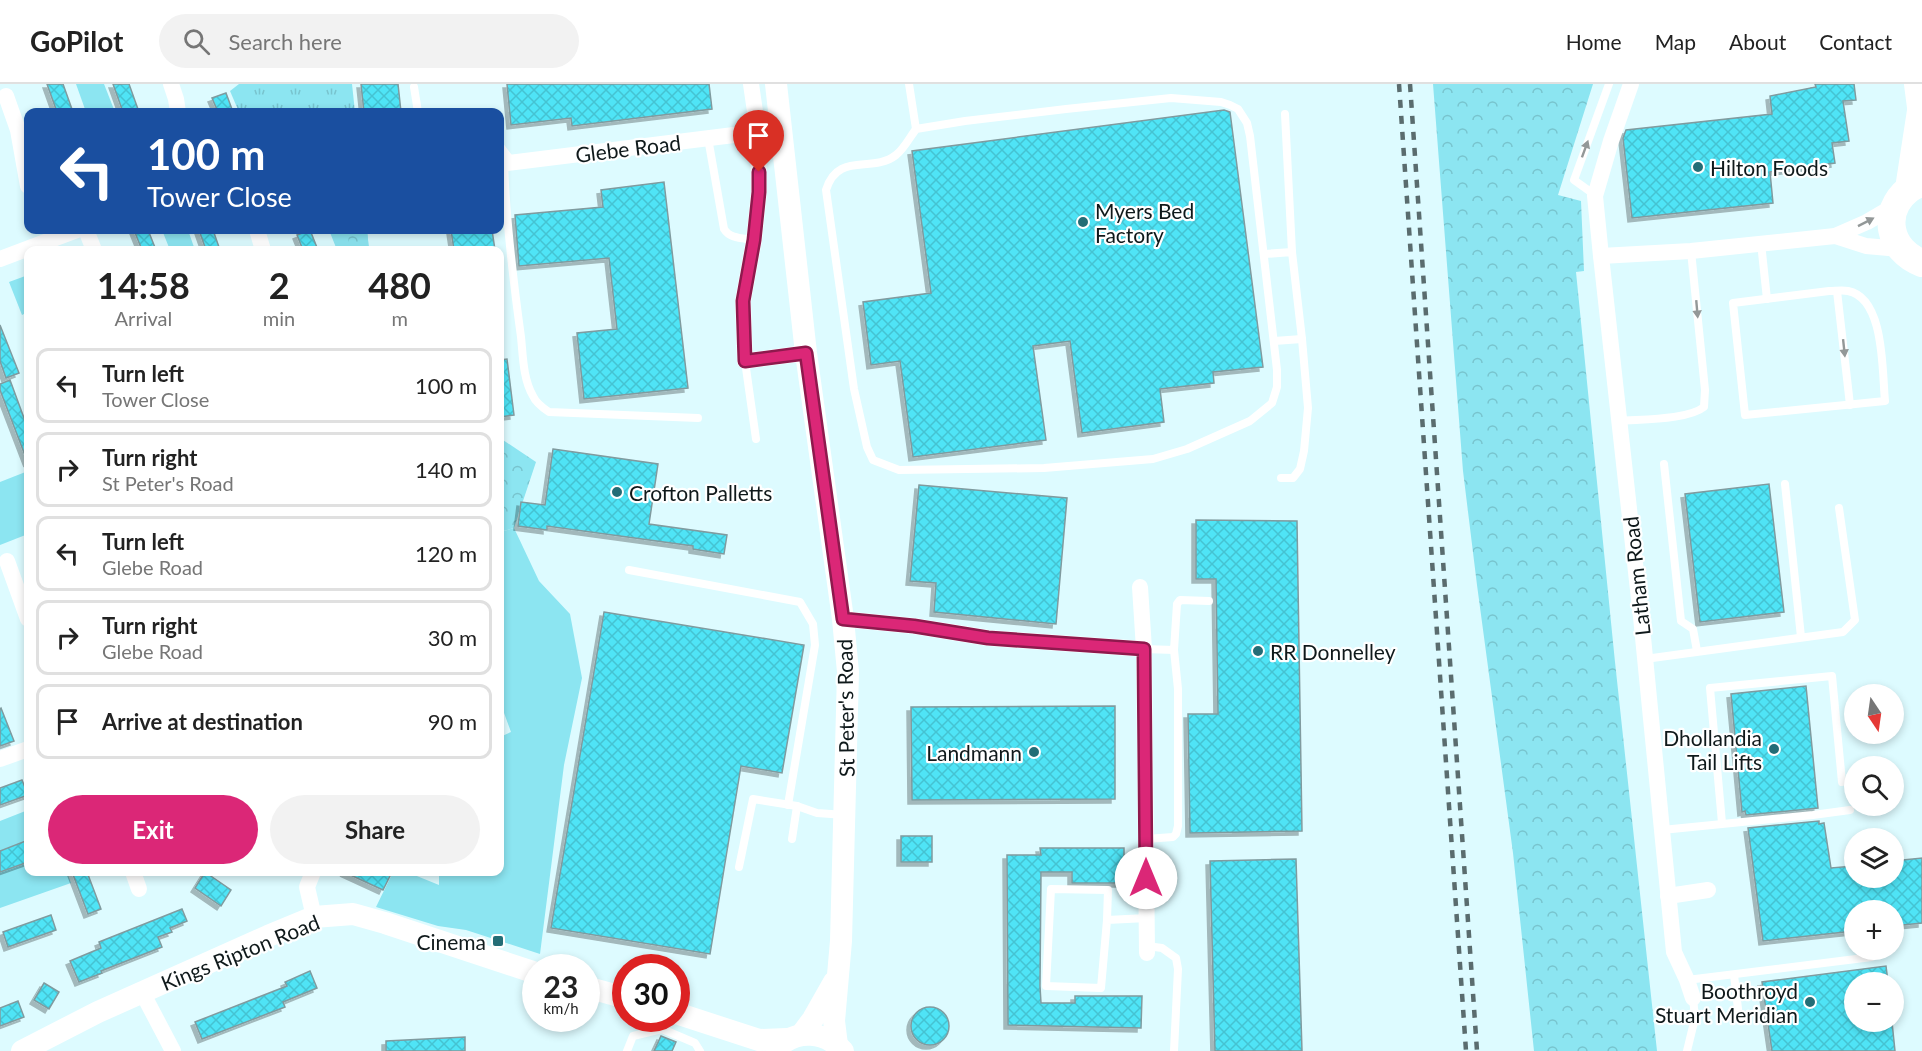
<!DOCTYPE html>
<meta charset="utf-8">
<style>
:root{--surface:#fff;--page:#f2f2f2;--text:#222;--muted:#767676;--line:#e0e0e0;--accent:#db2777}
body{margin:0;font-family:Lato,sans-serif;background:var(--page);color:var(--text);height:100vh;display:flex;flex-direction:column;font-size:22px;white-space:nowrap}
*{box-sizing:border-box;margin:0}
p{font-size:20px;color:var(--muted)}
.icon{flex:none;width:33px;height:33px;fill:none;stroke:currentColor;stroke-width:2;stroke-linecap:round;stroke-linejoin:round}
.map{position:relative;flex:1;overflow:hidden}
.details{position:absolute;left:24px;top:162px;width:480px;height:630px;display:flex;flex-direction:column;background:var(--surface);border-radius:12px;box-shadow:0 3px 9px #0003}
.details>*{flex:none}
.banner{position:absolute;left:24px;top:24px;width:480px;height:126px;border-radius:12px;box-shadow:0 3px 9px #0003;background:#1a4fa0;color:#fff;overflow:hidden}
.needle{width:39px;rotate:167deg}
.tools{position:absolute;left:1844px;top:600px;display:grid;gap:12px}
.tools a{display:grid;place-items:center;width:60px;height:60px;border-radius:50%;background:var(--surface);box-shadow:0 3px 9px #0003;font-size:30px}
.speed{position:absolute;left:522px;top:870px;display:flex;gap:12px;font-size:30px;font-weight:700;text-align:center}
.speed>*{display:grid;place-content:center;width:78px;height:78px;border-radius:50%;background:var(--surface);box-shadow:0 3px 9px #0003;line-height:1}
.speed small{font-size:15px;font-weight:400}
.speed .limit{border:9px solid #d22;background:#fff;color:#111}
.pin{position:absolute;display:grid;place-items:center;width:51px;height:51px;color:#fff;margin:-62px -26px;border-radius:50% 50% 50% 0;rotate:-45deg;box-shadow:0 0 6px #0007}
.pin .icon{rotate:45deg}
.me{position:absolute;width:66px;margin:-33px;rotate:0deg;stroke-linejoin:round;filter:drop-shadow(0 0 4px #0008)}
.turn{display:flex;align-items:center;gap:21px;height:126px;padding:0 24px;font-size:27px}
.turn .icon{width:78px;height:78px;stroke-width:2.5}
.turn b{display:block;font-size:42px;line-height:51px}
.eta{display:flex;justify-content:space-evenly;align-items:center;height:102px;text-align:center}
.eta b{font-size:36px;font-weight:700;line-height:42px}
.action{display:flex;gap:12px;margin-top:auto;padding:12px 24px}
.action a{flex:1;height:69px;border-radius:36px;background:var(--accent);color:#fff;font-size:24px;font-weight:700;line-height:69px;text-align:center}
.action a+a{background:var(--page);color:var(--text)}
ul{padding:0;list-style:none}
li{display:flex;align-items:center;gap:18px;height:75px;margin:0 12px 9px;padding:0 12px;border:3px solid var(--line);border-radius:12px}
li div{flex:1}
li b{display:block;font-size:22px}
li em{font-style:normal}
header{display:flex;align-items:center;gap:36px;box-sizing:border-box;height:84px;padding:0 30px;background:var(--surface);border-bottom:2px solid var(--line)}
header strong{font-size:28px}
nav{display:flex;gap:33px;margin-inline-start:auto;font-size:21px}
.search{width:420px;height:54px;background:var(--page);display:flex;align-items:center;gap:15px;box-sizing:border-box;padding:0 21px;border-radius:33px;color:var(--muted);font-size:22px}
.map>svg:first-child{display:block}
</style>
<header>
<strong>GoPilot</strong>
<div class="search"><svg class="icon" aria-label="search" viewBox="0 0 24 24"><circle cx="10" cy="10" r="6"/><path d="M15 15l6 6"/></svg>Search here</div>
<nav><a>Home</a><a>Map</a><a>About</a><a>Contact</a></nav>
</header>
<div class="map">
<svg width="1922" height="967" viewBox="0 0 1922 967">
<defs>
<pattern id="forest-crowns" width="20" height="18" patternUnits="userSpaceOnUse" patternTransform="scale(1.5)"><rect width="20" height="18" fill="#8ce5f1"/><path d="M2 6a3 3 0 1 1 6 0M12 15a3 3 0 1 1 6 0" fill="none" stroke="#78c4ce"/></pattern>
<pattern id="park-tufts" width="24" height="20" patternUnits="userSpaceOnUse" patternTransform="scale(1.5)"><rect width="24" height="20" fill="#8ce5f1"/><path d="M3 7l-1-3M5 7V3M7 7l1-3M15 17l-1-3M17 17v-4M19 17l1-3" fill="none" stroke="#78c4ce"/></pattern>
<pattern id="building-cross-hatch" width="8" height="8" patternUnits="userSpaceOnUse" patternTransform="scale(1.5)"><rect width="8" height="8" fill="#50e4f6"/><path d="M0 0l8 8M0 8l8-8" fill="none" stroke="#45c3d2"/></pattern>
<filter id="shadow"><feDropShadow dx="-4" dy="4" stdDeviation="0" flood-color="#0004"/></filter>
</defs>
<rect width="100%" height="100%" fill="#ddfbff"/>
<g fill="#8ce5f1">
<path d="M76,0H104L115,28H86Z"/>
<path d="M162,146H188L195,166H170Z"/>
<path d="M329,146H367L369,166H337Z"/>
<path d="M28,191V228L22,231L9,198Z"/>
<path d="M28,387V450L0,461V398Z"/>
<path d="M514,444L539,497L570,530L582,594L564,681L540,870L466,846L438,842L376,823L393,788H407L439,801V788H500V653L511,648L500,618V448Z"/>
<path d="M28,726V788H67L71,799L0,824V737Z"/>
</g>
<g fill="url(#forest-crowns)">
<path d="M1433,0H1593L1558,111L1581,117L1584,187L1576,188L1615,578L1657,967H1534L1513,769L1477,501L1463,387Z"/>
<path d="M348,146H367L369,166H349Z"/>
<path d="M500,354L536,378L514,444L500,448Z"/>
</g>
<path fill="url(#park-tufts)" d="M239,0H352L355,28H239L230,7Z"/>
<g fill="url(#building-cross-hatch)" stroke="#809b9f" stroke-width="1.5" filter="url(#shadow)">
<path d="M47,0H63L73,28H57Z"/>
<path d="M113,0H129L139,28H123Z"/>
<path d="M361,0H398L401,28H364Z"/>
<path d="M507,0H709L712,25L572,42L571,34L511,41Z"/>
<path d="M1815,0H1854L1856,16L1843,17L1849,57L1832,59L1835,79L1770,88L1773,119L1632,134L1623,54L1626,46L1772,30L1770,12L1816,3Z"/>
<path d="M226,9L233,28H218L212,14Z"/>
<path d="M1224,26L1230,28L1263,283L1213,288L1214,299L1160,305L1164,338L1082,349L1070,257L1033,262L1046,356L913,373L900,277L871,281L863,218L931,209L912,67Z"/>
<path d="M664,98L688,304L584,315L577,249L617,245L609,174L519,182L515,131L603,123L601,106Z"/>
<path d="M134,146H148L156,166H142Z"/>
<path d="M199,146H213L220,166H206Z"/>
<path d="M310,146L318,166H303L297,151Z"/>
<path d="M451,146H492L495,166H454Z"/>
<path d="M0,241L19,289L6,294L0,277Z"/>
<path d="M507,275L514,331L500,333V276Z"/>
<path d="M10,296L28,345V379L0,306V300Z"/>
<path d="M553,365L658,380L649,440L727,451L724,470L693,465V462L547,442V446L518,442L521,418L545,421Z"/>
<path d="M1769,400L1784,528L1700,538L1685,410Z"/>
<path d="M919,401L1067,414L1056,540L934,528L936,499L910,497Z"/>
<path d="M1196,436L1297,437L1302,747L1190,749L1188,630H1218L1216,495H1196Z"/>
<path d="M604,528L804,561L782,689L741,682L710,870L551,844Z"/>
<path d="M1806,602L1818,724L1746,731L1745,727L1742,728L1731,610Z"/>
<path d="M1115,622V715L912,716L911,623Z"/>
<path d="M1,624L14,657L0,662V625Z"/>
<path d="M22,696L28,711L0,721V704Z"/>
<path d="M1819,737V740L1824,739L1831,784L1854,782V794H1893V777L1922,774V839L1893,842V826H1854V847L1763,857L1748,744Z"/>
<rect x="901" y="752" width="31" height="26"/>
<path d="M28,756V778L0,788V767Z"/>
<path d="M1040,764H1124V799H1072V788H1041L1040,902L1041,919H1075V912H1142L1141,944L1008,941L1007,771H1041Z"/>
<path d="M1296,775L1302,967H1215L1210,777Z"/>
<path d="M72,788H87L101,825L88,830Z"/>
<path d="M205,788L231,806L221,822L195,804Z"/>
<path d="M344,788H392L383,806Z"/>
<path d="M182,825L187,837L170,844L172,848L158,853L162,863L101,887L102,889L79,898L70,877L101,864L99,858Z"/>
<path d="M51,831L56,846L8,863L3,848Z"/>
<path d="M1886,882L1888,898H1854V938H1892L1895,967H1772L1762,898Z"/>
<path d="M310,887L317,904L283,918L285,923L202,955L195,938L287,902L285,898Z"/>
<path d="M44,899L59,908L49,925L34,916Z"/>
<path d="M18,917L24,933L0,942V924Z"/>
<circle cx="930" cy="942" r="19"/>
<path d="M661,952L676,958L672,967H654Z"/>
<path d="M465,953V967H386V957Z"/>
</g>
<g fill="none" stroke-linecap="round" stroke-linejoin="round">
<g stroke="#fff" stroke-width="8">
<path d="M909,0L916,45C910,53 904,65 896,71C872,90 838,67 826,106L854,305L867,363L873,376L899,386L1044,384L1153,375L1187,365L1250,337L1272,319L1277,303V286L1250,52L1247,39L1238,25L1230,21L1221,18L1171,14L1066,25L965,37L916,45"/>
<path d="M414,3L418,28"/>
<path d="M1285,30L1292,168"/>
<path d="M708,54L724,145C730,155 743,154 754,156"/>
<path d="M500,62L512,78"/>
<path d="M504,79C506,138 513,195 521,253C523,272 523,295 533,312C536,319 543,324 549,328L698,334"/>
<path d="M1595,111L1574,96L1609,0"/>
<path d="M1761,159L1767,215"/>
<path d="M1265,170L1292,168L1302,255L1308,324L1304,367L1300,385L1293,394H1281"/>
<path d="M1829,207C1835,207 1843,206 1848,207C1885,214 1882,288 1885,317L1745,331L1733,219Z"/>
<path d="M1837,207L1850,321"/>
<path d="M1274,257L1302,255"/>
<path d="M745,277L756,355"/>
<path d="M1619,337C1640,335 1688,336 1704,323L1705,306L1691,167"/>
<path d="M1664,380L1681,537L1693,545L1697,567"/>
<path d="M1785,400L1801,553"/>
<path d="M629,486L800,518L813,540L815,561L788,721"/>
<path d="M1144,565L1174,566L1177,520L1180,516L1209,517"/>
<path d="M1645,575L1843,548L1855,536L1839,424"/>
<path d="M1722,739L1710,604L1832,592L1842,698"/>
<path d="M1662,746L1813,731L1850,726"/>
<path d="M792,755L797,722"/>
<path d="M1146,755L1173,753L1176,750L1178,742V605L1174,566"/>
<path d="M739,783L753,715L797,722L817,729L845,731"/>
<path d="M1107,836L1108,806L1051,805L1046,902L1101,904L1107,836L1147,834"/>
<path d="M1147,862L1162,864L1176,874L1178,885L1174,967"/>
<path d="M1734,891L1739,933"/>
<path d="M1687,896L1872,873"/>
<path d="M627,967L633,952L662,945L695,959L700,967"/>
<path d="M1687,967L1695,934L1693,914"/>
</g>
<g stroke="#fff" stroke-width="16">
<path d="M171,0L176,15L178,28"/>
<path d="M751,0L758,48L759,108L754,156L743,217L745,277L806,269"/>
<path d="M1631,0L1611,57L1595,112L1601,172L1641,533L1674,868L1687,896L1693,914"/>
<path d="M6,12L18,46L28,102"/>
<path d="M500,80L758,48"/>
<path d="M86,146L94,166"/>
<path d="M257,146L263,166"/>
<path d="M1835,152L1866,162L1900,165"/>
<path d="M1601,172L1691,167L1835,152L1867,138L1896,121"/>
<path d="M0,175L77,146"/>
<path d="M7,477L28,535"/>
<path d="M1140,503L1144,565L1147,869"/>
<path d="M843,535L914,542L988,554L1144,565"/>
<path d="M0,675L28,665"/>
<path d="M133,788L139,805"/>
<path d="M313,788L307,803L314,833"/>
<path d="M1668,812L1708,806"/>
<path d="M142,908L173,967"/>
</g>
<g stroke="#fff" stroke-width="22">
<path d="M776,0L806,269L843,535L848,588L841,857L834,937L837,961"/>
<path d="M586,903L626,914"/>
<path d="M676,929L759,956L787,955"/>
<path d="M801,951L813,935L834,898"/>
<path d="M777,964C797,945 825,947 843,967"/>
<path d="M22,967L98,928L268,852L314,833L353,830L385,839L536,889"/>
</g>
<g stroke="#fff" stroke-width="28">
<path d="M1918,0L1922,31"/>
<path d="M1922,99C1918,100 1913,102 1909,105C1880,128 1889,167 1922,179"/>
<path d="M1909,105L1921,27"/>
</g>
<g stroke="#5a6c6e" stroke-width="4.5" stroke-dasharray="8 8" stroke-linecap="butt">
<path d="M1399,0L1466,967"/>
<path d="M1410,0L1477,967"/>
</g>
</g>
<defs><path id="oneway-solid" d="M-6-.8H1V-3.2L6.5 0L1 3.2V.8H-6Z" transform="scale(1.5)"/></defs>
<g fill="#939898">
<use href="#oneway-solid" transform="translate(1585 65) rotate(-70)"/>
<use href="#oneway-solid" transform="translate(1866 138) rotate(-27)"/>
<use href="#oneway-solid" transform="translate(1697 225) rotate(85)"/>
<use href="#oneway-solid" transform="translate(1844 264) rotate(84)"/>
</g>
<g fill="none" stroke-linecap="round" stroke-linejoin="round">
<g stroke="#8e194d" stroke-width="15">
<path id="route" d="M759,88V108L754,156L743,217L745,277L806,269L843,535L914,542L988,554L1144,565L1146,794"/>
</g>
<use href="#route" stroke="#db2777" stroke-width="10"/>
</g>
<g fill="#236d76" stroke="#fff" stroke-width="2">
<circle cx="1698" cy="83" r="6"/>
<circle cx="1083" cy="138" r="6"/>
<circle cx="617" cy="408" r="6"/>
<circle cx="1258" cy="567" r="6"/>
<circle cx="1774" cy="665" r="6"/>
<circle cx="1034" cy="668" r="6"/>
<rect x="492" y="851" width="12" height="12" rx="3"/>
<circle cx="1810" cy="918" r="6"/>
</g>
<g text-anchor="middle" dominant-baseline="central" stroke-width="4.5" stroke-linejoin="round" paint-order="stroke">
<g font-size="21" fill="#0f191b" stroke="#fff">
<text transform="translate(628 64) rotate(-7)">Glebe Road</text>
<text transform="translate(1636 492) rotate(-96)">Latham Road</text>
<text transform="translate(845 624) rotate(-91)">St Peter's Road</text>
<text transform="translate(240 868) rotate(-22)">Kings Ripton Road</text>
</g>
<g font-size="21" fill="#0f191b" stroke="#fff" text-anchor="start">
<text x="1710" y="83">Hilton Foods</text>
<text x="1095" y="126">Myers Bed<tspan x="1095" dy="24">Factory</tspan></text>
<text x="629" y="408">Crofton Palletts</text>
<text x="1270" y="567">RR Donnelley</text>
<text x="1762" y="653" text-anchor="end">Dhollandia<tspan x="1762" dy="24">Tail Lifts</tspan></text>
<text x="1022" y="668" text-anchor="end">Landmann</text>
<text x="486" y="857" text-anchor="end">Cinema</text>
<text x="1798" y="906" text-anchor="end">Boothroyd<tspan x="1798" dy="24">Stuart Meridian</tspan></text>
</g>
</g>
</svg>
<div class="tools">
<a><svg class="needle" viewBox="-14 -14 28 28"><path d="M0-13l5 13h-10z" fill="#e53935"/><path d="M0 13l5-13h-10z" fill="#767676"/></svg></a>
<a><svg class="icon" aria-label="search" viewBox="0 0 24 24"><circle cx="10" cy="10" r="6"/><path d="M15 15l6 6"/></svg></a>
<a><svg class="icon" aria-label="layers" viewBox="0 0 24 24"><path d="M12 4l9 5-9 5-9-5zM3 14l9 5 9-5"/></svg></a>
<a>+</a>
<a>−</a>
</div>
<div class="speed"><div>23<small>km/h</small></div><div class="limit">30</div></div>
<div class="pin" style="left:759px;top:88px;background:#d93025"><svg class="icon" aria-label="arrive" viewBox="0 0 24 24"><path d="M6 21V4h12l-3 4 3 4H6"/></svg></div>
<svg class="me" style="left:1146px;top:794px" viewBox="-20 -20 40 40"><circle r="19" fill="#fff"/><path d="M0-13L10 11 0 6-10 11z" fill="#db2777"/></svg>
<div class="banner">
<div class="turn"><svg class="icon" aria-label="left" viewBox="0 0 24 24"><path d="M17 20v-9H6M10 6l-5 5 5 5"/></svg><div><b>100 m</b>Tower Close</div></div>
</div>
<section class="details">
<div class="eta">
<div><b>14:58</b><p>Arrival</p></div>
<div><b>2</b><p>min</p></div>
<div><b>480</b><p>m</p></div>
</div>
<ul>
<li><svg class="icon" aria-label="left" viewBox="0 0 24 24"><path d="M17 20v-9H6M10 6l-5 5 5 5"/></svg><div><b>Turn left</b><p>Tower Close</p></div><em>100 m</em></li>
<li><svg class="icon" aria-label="right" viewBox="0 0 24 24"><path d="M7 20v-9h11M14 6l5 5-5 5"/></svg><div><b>Turn right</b><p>St Peter's Road</p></div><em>140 m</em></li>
<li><svg class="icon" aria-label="left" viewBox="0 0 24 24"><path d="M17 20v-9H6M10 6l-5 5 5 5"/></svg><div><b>Turn left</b><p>Glebe Road</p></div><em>120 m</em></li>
<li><svg class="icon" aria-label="right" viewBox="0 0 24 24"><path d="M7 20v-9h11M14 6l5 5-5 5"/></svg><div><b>Turn right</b><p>Glebe Road</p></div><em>30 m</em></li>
<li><svg class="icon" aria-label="arrive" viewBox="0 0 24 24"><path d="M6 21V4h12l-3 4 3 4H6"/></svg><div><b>Arrive at destination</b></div><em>90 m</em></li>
</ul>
<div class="action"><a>Exit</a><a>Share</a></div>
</section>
</div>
